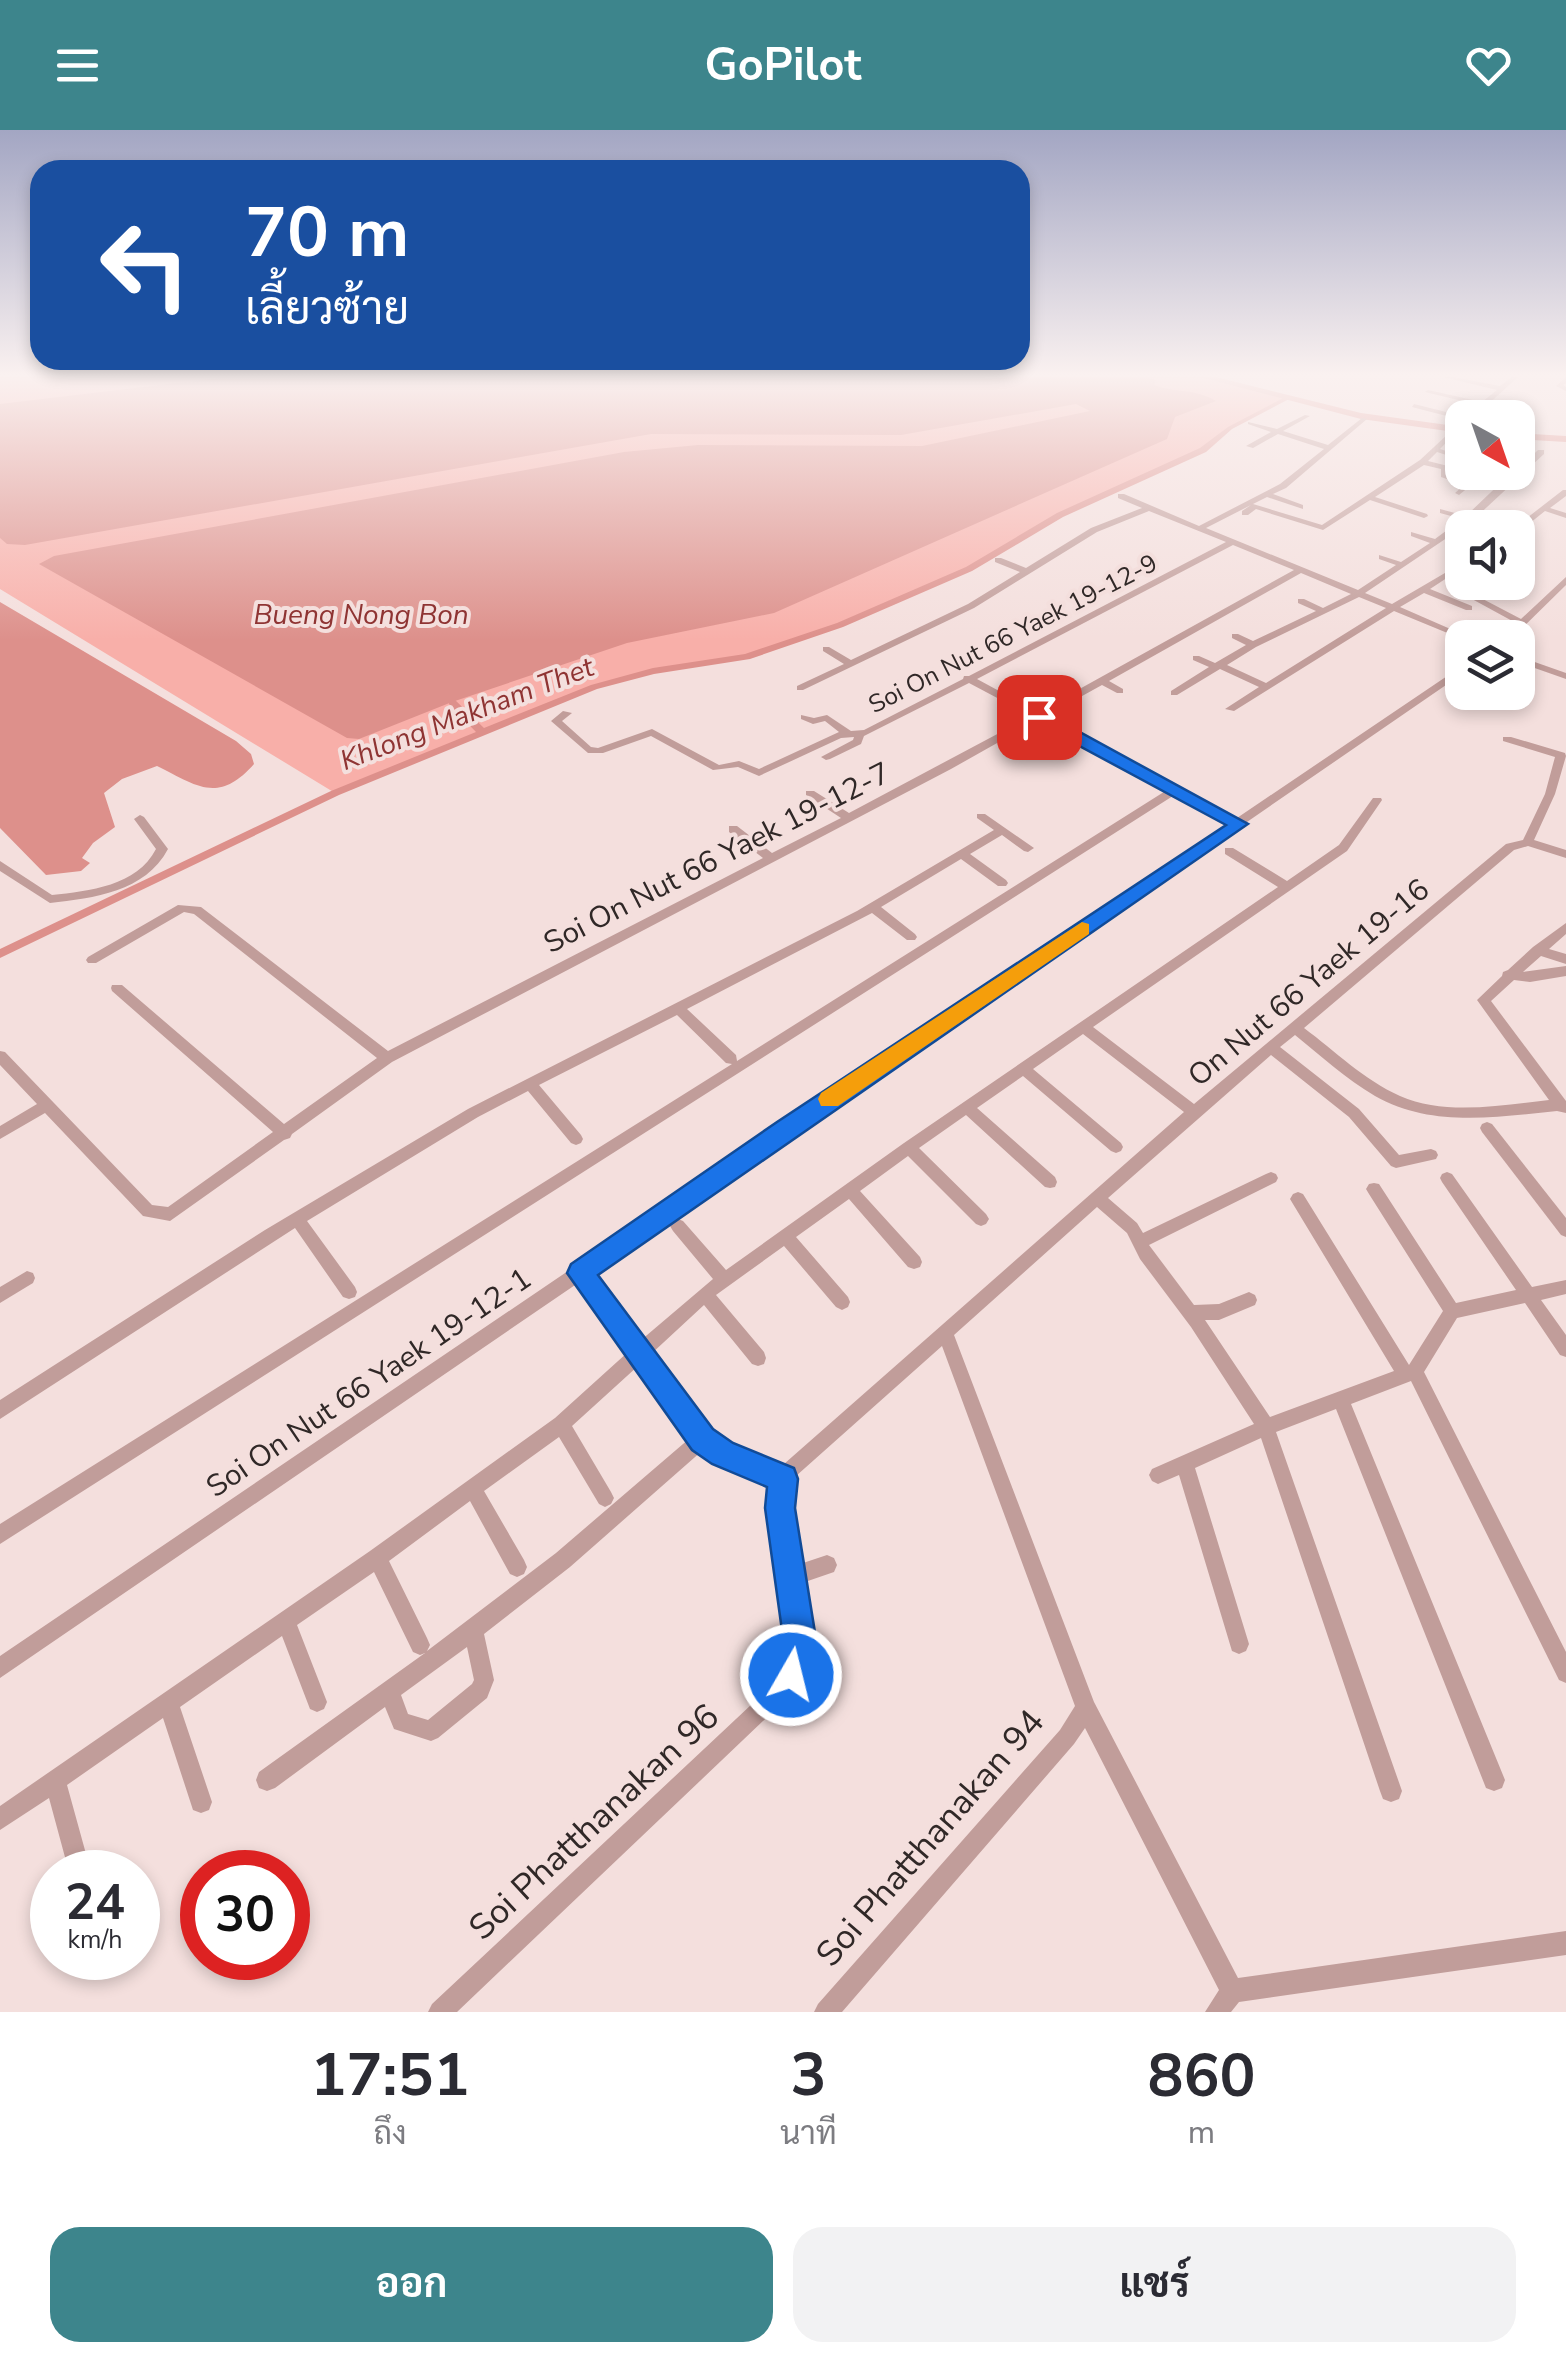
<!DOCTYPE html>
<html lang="th">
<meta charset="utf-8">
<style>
:root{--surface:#fff;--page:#f2f2f3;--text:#2b2b33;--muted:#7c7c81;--accent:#3d858c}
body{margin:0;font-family:"Nunito Sans",Sarabun,sans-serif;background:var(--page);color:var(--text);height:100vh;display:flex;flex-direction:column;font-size:38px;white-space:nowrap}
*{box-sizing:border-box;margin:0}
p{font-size:32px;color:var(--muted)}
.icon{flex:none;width:55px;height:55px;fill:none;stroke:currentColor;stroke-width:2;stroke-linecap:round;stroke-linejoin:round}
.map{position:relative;height:1882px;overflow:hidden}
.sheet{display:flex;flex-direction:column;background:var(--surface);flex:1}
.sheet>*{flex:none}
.guide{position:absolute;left:30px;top:30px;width:1000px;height:210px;border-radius:30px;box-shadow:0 5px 15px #0003;background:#1a4fa0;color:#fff;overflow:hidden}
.needle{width:65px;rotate:140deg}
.fabs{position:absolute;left:1445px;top:270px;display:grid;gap:20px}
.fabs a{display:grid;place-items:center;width:90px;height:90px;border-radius:20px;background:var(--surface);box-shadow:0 5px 15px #0003;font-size:50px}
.speed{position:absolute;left:30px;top:1720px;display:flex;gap:20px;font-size:50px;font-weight:700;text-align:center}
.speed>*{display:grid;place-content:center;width:130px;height:130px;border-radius:50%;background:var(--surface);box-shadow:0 5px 15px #0003;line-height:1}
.speed small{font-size:25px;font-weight:400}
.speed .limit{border:15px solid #d22;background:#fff;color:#111}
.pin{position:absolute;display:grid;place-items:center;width:85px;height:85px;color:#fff;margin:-42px;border-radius:20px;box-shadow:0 5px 15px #0006}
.me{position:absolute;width:110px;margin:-55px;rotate:8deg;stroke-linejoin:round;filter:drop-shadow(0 0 8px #0008)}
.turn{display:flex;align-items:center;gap:35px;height:210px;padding:0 50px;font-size:45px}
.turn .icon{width:130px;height:130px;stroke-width:2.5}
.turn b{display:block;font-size:70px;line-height:85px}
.eta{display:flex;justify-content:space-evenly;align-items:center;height:170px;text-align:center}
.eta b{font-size:60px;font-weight:700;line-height:70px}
.cta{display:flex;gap:20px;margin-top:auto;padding:20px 50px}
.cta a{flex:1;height:115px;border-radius:30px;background:var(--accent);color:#fff;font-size:40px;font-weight:700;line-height:115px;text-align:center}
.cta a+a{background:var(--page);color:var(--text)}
header{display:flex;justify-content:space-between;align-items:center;height:130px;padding:0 50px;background:var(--accent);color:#fff;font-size:45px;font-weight:700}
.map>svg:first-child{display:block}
</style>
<header><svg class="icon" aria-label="menu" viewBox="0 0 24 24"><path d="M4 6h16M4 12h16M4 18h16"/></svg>GoPilot<svg class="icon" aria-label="heart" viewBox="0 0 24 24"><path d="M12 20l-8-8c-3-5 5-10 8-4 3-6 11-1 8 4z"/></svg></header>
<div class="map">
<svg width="1566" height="1882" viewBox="0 0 1566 1882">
<rect width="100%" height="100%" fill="#f4dfdd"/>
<path fill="#f8afa9" d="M0,247H1205L1287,268L1230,298L1203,320L1060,385L969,439L840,495L747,527L654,541L594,557L335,663L0,459Z"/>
<g fill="#dd908b">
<path d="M228,247H1145L1156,250L1154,255C1174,263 1195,258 1216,271L1175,287L1167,309L774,483L627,513L452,572L359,609L347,608L39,434L54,426L624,322L698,315L922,316L1090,281L1076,274L901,305L651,304L25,415L7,414L0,408V274Z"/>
<path d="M0,472L236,611L251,624L254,634C218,675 196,655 157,636L122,649L104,663L115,697L93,713L82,728L90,733L81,741L46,745L0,698Z"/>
</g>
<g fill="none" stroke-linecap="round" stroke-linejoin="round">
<path fill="#dd908b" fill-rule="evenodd" d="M1287,266L1289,269L1232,299L1206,322L1063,387L972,441L843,497L750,529L654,544L597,559L339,665L0,828V819L331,661L476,602L449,574V570H455L484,598L591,555L653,538L745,524L837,493L966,437L1057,383L1200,318L1228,297Z"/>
<g fill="#dd908b" fill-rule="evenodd">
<path d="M1200,247H1216L1361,283L1462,297V303L1361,289Z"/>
<path d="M1518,303L1566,306V312L1518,309Z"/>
</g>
<g fill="#c19d9a" fill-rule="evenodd">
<path d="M1443,247H1453L1500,256L1512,247H1518L1473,288H1462V290L1412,277L1414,274L1466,287L1479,275L1425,262L1428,260L1482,272L1497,260Z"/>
<path d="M1566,247V253L1563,255L1566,257V261L1556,256Z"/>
<path d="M1305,285L1310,286L1283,301L1328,315L1362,288L1367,289L1286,358L1273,364L1303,375V379L1267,367L1253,374L1322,395L1420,330L1462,291V296L1440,319L1462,326V330L1437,322L1428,331L1448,336V344L1469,351L1479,342H1487L1459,365L1455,363L1464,355L1441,347V339L1424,335L1375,367L1427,384L1428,386L1424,388L1370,370L1323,400L1256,379L1248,385H1242V381L1251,375L1206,398L1358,460L1396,435L1379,429V425L1401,432L1430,413L1411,406V402L1435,409L1462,389L1440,383V379L1466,386L1512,342H1518V339L1538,320H1544V324L1472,391L1365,463L1392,474L1462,433V438L1430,459L1472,476V480H1466L1424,463L1400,477L1471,508H1462V509L1394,481L1234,581L1225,579L1259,557L1220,539L1177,565H1171V561L1209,537L1193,530V526H1199L1215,533L1246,515L1232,508V504H1238L1253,511L1316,481L1298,473V469H1304L1323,478L1351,464L1301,443L1109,551L1123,559V563H1117L1102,555L1046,586L1237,688L1459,538L1462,537V544L590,1144L640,1211L713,1149L673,1101L670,1096L673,1091L678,1089L683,1091L726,1140L904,1013L1278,757L1225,724V718H1233L1287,751L1339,715L1373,668H1381L1382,670L1347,721L1093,897L1194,974L1506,714L1523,710L1545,664L1555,627L1503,611V607H1511L1565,623L1566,626L1555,664L1534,710L1566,720V728L1528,716L1514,720L1304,898C1335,921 1364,950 1400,966C1445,986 1502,975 1549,970L1477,870L1502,846L1503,842L1508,840L1533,817L1566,793V804L1549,819L1566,824V834L1541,826L1523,842L1566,836V846L1530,852L1514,850L1491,871L1566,971V983L1557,981C1496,987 1431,998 1375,966C1346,949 1321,926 1295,905L1280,917L1359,979L1399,1025L1431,1019L1436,1021L1438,1025L1436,1029L1396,1038L1391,1036L1349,987L1271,925L1108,1068L1137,1093L1143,1103L1266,1044L1271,1042L1276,1044L1278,1048L1276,1052L1149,1115L1194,1175L1219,1174L1249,1162L1255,1165L1257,1170L1255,1175L1219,1190H1205L1270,1287L1394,1241L1293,1074L1290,1069L1293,1064L1298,1062L1303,1064L1409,1235L1443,1181L1369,1064L1366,1059L1369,1054L1374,1053L1379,1054L1456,1173L1516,1160L1442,1052L1440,1048L1442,1044L1447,1042L1452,1044L1532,1157L1566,1150V1164L1541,1170L1566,1205V1227L1560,1225L1525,1173L1457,1188L1424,1242L1566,1522V1553L1559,1550L1411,1251L1351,1274L1505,1650L1502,1658L1494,1661L1486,1658L1336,1279L1276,1302L1402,1661L1399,1669L1391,1672L1383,1669L1380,1661L1261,1308L1195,1338L1249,1514L1246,1521L1239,1524L1232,1521L1179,1345L1158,1354L1152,1351L1149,1345L1152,1339L1254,1294L1191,1197L1140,1129L1127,1103L1097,1077L954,1205L1094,1572L1238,1848L1566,1801V1825L1239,1872L1231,1882H1205L1219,1860L1085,1598L1074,1614L842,1882H814L818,1874L1060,1600L1075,1576L942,1216L796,1346L789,1362L800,1434L827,1425L834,1428L837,1435L834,1442L802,1453L811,1515L798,1552L782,1573L457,1882H428L432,1874L768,1559L783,1539L791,1515L771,1361L774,1354L717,1330L703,1320L570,1437L484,1504L494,1550L487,1568L438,1608L431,1611L394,1599L385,1577L275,1658L267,1661L259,1658L256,1650L259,1642L425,1523L420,1525L413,1522L374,1442L297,1495L327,1572L324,1579L317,1582L310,1579L282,1506L180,1577L212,1672L209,1680L201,1683L193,1680L163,1588L67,1655L91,1742H69L49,1668L0,1700V1676L370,1421L555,1288L628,1222L578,1153L0,1548V1526L1229,693L1176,664L0,1414V1394L732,934L726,933L677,885L539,955L581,1005L583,1009L581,1013L576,1015L571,1013L528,961L478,987L307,1091L355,1157L357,1162L355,1167L349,1169L343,1167L295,1098L0,1289V1270L265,1100L468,979L857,781L994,700L977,688V684H985L1034,718L1028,722L1024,721L1002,705L970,724L1006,750L1008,753L1006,756H998L961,729L881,777L915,804L917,807L915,810H907L872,783L687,879L736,925L737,931L1167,660L1038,590L951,639L392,932L292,1004L290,1008L284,1010L170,1091L143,1086L45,983L0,1009V996L37,974L0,935V921L5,922L152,1075L168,1077L273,1002L112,861L111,858L112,855H122L284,994L377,928L194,784L184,782L96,833H88L86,830L88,827L178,775L201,777L388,921L763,728L729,702V696H737L772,723L841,688L806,665V661H814L849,683L1031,586L969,553L864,606L861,614L830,629L826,630L821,627L853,610L854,607L841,608L759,646L738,637L713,640L651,606L603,623H588L551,591L563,581L572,583L562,591L591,617L598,618L652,599L719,635L739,631L759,639L839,602L825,591L813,594L801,589V585L814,588L827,585L851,601L864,600L963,549L964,546H969L1226,412L1149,381L1097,402L974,478L803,560H797V556L844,534L823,521V517H829L851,530L968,474L1020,442L995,432V428H1001L1026,438L1091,398L1142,378L1118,368V364H1124L1199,396L1280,354L1324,319L1278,304L1253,318L1246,316L1271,302L1248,294V292L1277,299ZM1233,415L1294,440L1038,582L977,549ZM1359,467L1386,478L1266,553L1227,535L1256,517ZM1083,904L1184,982L784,1334L781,1339L729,1318L708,1303L650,1225L704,1175L752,1234L758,1236L764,1234L766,1228L764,1222L716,1165L784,1116L836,1177L842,1180L848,1177L850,1172L848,1167L796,1107L849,1069L908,1137L914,1139L920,1137L922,1132L920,1127L860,1061L908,1026L976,1094L981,1096L986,1094L989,1089L986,1084L919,1018L966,985L1045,1057L1050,1058L1055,1057L1057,1052L1055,1047L977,978L1023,946L1111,1021L1116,1023L1121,1021L1123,1017L1121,1013L1033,939ZM638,1236L690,1308L556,1423L427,1521L430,1515L427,1508L389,1431L470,1371L510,1444L517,1447L524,1444L527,1437L524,1430L484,1361L559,1307L599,1374L605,1377L611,1374L614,1368L611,1362L572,1296ZM467,1517L474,1550L472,1554L428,1590L408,1584L401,1565Z"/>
<path d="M1563,360H1566V366L1550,378L1566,383V388L1545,381L1521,400L1514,398Z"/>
<path d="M1566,447V455L1512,508H1502L1516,493L1472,469L1479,467L1521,489Z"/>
<path d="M1518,526L1566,543V549L1518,532Z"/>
<path d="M140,685L144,687L168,719C145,762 94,768 50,773L0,741V731L52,765C89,761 137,756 156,719L134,689Z"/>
<path d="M1487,992L1492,994L1566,1088V1107L1561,1105L1482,1002L1480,998L1482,994Z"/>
<path d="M27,1141L33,1143L35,1148L33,1153L0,1173V1157Z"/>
</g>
</g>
<linearGradient id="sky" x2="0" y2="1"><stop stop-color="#a3a6c3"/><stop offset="0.48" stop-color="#faf1f0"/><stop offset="1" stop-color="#faf1f0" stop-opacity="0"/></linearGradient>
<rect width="1566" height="510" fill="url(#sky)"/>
<path fill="#1a73e8" stroke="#114b97" stroke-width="2.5" d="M1033,583H1045L1248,694L598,1145L713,1299L733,1313L794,1338L798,1349L795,1378L817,1515L803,1557L791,1562L779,1557L774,1545L784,1515L765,1378L767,1357L712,1334L692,1320L567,1143L571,1134L777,992L1226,695L1033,591Z"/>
<path fill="#f59e0b" d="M1082,792L1089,794V804L838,976H821L818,969L821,963Z"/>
<g text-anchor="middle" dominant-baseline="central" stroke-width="8" stroke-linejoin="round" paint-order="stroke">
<g font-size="25" fill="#302827" stroke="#f4dfdd">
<text transform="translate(1013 504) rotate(-27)">Soi On Nut 66 Yaek 19-12-9</text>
</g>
<g font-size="28" font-style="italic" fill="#8f3433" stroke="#f4dfdd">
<text x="361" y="485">Bueng Nong Bon</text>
<text transform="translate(467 584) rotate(-21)">Khlong Makham Thet</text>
</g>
<g font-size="30" fill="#302827" stroke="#f4dfdd">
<text transform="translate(717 728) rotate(-27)">Soi On Nut 66 Yaek 19-12-7</text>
<text transform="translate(1309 853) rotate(-40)">On Nut 66 Yaek 19-16</text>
<text transform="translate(369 1253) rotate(-34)">Soi On Nut 66 Yaek 19-12-1</text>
</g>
<g font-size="35" fill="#302827" stroke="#f4dfdd">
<text transform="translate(594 1692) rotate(-43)">Soi Phatthanakan 96</text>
<text transform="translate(930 1708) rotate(-49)">Soi Phatthanakan 94</text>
</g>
</g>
</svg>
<div class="fabs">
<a><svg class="needle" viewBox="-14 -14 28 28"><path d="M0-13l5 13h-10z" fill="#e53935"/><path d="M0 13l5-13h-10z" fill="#7c7c81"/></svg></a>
<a><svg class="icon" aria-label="sound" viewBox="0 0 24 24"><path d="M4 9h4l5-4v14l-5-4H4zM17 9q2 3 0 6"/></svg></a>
<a><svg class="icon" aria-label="layers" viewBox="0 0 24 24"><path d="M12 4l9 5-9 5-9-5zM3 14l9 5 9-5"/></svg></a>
</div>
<div class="speed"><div>24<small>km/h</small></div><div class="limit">30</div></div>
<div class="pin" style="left:1039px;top:587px;background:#d93025"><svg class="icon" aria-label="arrive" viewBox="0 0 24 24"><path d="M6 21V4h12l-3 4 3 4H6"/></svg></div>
<svg class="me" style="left:791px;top:1545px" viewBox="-20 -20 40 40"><circle r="17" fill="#1a73e8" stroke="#fff" stroke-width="3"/><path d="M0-11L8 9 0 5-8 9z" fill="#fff"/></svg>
<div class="guide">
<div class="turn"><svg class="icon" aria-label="left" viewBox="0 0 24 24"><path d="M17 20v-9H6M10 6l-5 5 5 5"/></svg><div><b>70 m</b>เลี้ยวซ้าย</div></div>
</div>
</div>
<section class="sheet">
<div class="eta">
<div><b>17:51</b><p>ถึง</p></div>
<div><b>3</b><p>นาที</p></div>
<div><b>860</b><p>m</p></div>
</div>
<div class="cta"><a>ออก</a><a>แชร์</a></div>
</section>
